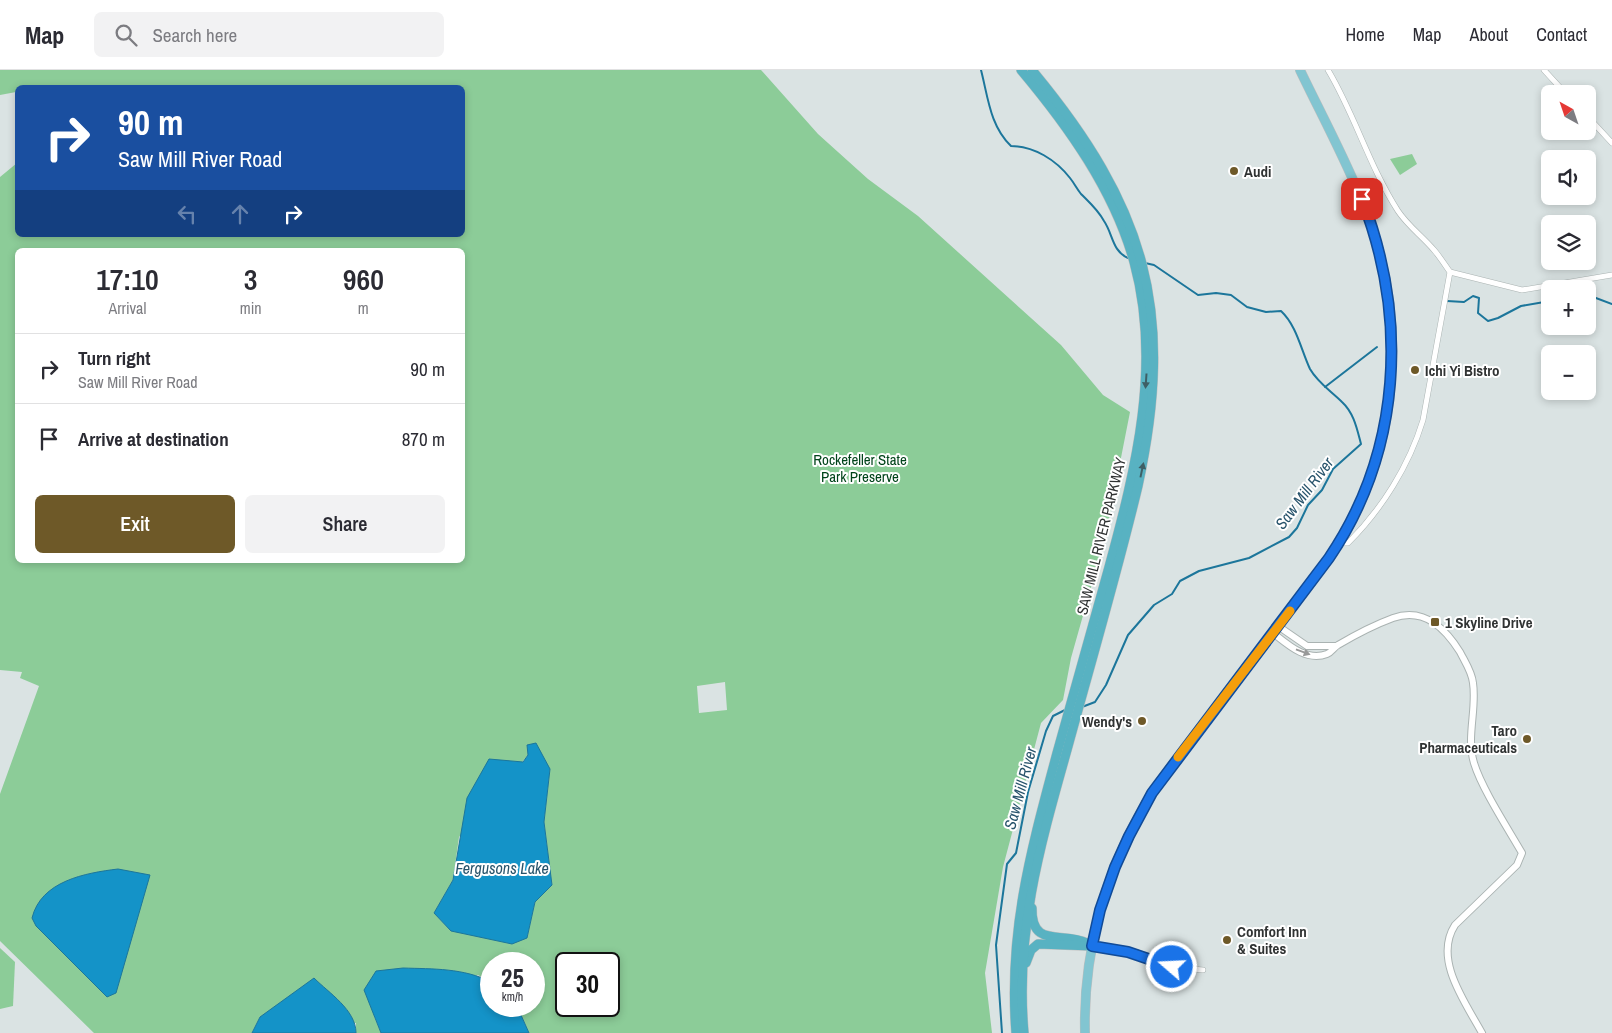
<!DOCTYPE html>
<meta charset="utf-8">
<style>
:root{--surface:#fff;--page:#f2f2f3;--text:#2b2b33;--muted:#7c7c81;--line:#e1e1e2;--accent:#6e5928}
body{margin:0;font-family:"Archivo Narrow",sans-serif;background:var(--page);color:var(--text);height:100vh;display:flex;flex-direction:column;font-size:19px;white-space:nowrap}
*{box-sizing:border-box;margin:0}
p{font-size:16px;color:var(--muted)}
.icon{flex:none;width:28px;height:28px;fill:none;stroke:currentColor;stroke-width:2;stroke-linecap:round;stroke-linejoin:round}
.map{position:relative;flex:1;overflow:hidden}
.details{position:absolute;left:15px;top:178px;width:450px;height:315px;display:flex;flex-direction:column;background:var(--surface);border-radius:8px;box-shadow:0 2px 8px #0003}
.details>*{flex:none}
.hud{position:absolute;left:15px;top:15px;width:450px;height:152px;border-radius:8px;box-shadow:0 2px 8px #0003;background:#1a4fa0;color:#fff;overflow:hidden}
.needle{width:32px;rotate:320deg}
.buttons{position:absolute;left:1541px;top:15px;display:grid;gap:10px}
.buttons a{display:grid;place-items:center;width:55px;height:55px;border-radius:8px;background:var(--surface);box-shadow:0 2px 8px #0003;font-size:25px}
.speed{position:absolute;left:480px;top:882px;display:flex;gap:10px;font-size:25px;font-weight:700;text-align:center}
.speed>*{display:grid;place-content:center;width:65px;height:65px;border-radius:50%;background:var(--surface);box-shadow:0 2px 8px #0003;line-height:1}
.speed small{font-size:12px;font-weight:400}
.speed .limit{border:2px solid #111;border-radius:8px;background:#fff;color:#111}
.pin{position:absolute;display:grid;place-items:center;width:42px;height:42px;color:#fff;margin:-21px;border-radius:10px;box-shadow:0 2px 8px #0006}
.me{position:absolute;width:55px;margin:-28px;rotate:289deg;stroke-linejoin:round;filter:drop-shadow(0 0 4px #0008)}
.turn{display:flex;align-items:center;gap:18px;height:105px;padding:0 20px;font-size:22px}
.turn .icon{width:65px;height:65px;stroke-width:2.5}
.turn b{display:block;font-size:35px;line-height:42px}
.lanes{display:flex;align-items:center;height:48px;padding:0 20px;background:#0003;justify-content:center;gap:25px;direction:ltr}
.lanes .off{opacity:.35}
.eta{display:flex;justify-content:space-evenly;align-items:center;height:85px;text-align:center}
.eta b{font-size:30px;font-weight:600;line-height:35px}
.action{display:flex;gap:10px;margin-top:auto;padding:10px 20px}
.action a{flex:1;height:58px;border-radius:8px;background:var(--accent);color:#fff;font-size:20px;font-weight:600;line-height:58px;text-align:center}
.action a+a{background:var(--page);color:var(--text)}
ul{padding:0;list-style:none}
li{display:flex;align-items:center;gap:15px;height:70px;padding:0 20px;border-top:1px solid var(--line)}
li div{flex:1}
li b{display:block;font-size:19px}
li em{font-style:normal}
header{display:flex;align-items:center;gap:30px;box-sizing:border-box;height:70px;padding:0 25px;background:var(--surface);border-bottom:1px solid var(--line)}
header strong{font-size:24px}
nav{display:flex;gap:28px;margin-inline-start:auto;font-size:18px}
.search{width:350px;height:45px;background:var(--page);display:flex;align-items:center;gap:12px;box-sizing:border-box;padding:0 18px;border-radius:8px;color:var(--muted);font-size:19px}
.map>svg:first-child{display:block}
</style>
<header>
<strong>Map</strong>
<div class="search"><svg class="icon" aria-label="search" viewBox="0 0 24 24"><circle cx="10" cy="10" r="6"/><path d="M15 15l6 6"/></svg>Search here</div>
<nav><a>Home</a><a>Map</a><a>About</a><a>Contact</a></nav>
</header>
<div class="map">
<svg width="1612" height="963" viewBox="0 0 1612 963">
<rect width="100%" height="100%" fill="#dae3e3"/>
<g fill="#8ccc98" fill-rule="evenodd">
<path d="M0,0H761L818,64L868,109L918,146L1061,275L1103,325L1130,342L1106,464L1071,588L1063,630L1041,653L1003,797L985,903L992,963H529L517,936H534V894H491V912L478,905L374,946L381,963H356V953L260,947L252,963H94L0,871V724L39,616L20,608L22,602L0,600V107L17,93L18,165H462V18H18L17,49L16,22L0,25ZM18,180H462V490H18ZM725,612L727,640L699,643L697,616ZM528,685L550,699L544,752L552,815L535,832L527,868L451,861L434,843L453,810L459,767ZM566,894H609V936H566Z"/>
<path d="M1412,84L1417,94L1400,105L1390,89Z"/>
<path d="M0,878L15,892L13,936L0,939Z"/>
</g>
<g fill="#1493c8" stroke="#1c769b">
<path d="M536,673L550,699L544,752L552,815L535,832L527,868L512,874L451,861L434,843L453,810L467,728L489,689L523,692L528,685L527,675Z"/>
<path d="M118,799L150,805L116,923L107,927L36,856L32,848C41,811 85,803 118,799Z"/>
<path d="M403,898C433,899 464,898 491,912V936H517L529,963H381L364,920L376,901Z"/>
<path d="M314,908C329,923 356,940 356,963H252L260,947Z"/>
</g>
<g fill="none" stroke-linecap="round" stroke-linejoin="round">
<g stroke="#1c769b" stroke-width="2">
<path d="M981,0C988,27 990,56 1011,76C1034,76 1056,90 1070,108C1074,113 1077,119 1081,124C1090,133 1098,140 1104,151C1113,164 1112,181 1128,188"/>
<path d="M1588,225L1612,234"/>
<path d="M1447,231L1464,232L1473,226L1479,228L1478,243L1488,251L1498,248L1521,236L1550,231"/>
<path d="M1325,317L1377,277"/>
<path d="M1082,637L1095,632L1106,615L1128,565L1154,535L1172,524L1180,511L1199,501L1249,488L1289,467L1297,458L1308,435L1322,420L1333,399L1361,374C1357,359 1354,343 1342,332C1331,321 1318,313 1310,299C1301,280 1297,256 1281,241L1266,242L1247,237L1231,225L1216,223L1198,225L1154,195L1145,193"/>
<path d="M1002,963L996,875L1007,794L1016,783L1028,722L1046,661L1053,646L1065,640"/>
</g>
<g stroke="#aab3b2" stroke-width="6">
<g id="minor">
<path d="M1328,0C1355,45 1369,96 1398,141C1408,156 1422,166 1434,180C1440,187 1445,195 1450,202L1423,350C1409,396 1382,439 1348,473H1339"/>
<path d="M1544,0L1566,24"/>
<path d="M1588,47L1612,73"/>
<path d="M1450,202L1522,220L1612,205"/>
<path d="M1092,876L1128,883L1172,897L1203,900"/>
</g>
</g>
<g stroke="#aab3b2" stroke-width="8">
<g id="tertiary">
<path d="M1278,556L1307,576H1335"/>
<path d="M1273,563C1287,574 1306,592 1327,584C1332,582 1334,577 1338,575C1355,565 1374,555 1393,548C1424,537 1445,558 1460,582C1465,592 1472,602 1473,613C1477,639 1466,667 1474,693C1482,719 1507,757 1522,783L1517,795L1455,855C1433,889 1465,932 1482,963"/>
</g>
</g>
<g stroke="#bdbebe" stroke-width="10">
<path id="primary" d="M1085,963C1083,882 1105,803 1146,733C1164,704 1185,677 1206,651C1233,615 1260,580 1287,544C1308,517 1329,491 1346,461C1389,385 1402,293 1385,207C1371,134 1332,67 1300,0"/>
</g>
<g stroke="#bdbebe" stroke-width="10">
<g id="trunk">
<path d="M1032,838C1031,879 1062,861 1087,873"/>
<path d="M1026,893L1031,880L1038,874L1092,876"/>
<path d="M1016,963C1008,861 1031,780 1057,683C1074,621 1092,559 1109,497C1136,398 1162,294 1134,192C1114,120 1068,56 1021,0"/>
<path d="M1024,963C1015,862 1040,776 1067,680C1091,592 1117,504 1138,416C1176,241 1146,137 1032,0"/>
</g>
</g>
<use href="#minor" stroke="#fff" stroke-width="5"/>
<use href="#tertiary" stroke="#fff" stroke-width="6"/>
<use href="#primary" stroke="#82c5d1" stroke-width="9"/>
<use href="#trunk" stroke="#58b2c2" stroke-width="9"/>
</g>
<defs><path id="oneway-solid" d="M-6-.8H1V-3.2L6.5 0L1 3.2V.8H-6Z" transform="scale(1.25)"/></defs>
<g fill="#3e5f65">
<use href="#oneway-solid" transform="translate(1146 311) rotate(94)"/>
<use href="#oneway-solid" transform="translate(1142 400) rotate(-78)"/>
</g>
<use fill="#989999" href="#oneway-solid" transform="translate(1303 582) rotate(20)"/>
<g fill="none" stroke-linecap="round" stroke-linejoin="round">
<g stroke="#114b97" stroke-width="12">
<path id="route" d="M1172,897L1128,882L1092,876L1100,840L1115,797L1129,766L1152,723L1329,488C1402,380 1408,248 1362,129"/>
</g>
<use href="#route" stroke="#1a73e8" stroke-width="9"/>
<path stroke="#f59e0b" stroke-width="9" d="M1178,687L1290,541"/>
</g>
<g fill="#6e5928" stroke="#fff" stroke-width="2">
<circle cx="1234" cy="101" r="5"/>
<circle cx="1415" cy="300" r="5"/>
<rect x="1430" y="547" width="10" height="10" rx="2.5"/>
<circle cx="1142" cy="651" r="5"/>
<circle cx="1527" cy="669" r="5"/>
<circle cx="1227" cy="870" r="5"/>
</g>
<g text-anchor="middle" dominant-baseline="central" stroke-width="4" stroke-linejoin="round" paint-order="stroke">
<g font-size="15" font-weight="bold" fill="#303333" stroke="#fff" text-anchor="start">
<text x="1244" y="101">Audi</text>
<text x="1425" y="300">Ichi Yi Bistro</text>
<text x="1445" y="552">1 Skyline Drive</text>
<text x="1132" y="651" text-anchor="end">Wendy's</text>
<text x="1517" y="660" text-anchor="end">Taro<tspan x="1517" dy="17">Pharmaceuticals</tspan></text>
<text x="1237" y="861">Comfort Inn<tspan x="1237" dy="17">&amp; Suites</tspan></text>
</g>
<g font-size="15" fill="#00441a" stroke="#fff">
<text x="860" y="389">Rockefeller State<tspan x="860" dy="17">Park Preserve</tspan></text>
</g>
<g font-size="15" fill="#303333" stroke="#fff">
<text transform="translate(1101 466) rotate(-76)">SAW MILL RIVER PARKWAY</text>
</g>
<g font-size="16" font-style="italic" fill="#27536b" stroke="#fff">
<text transform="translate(1304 423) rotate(-53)">Saw Mill River</text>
<text transform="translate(1020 718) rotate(-75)">Saw Mill River</text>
<text x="502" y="798">Fergusons Lake</text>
</g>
</g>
</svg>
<div class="buttons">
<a><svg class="needle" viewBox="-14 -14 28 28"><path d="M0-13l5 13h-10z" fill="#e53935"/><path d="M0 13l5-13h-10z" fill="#7c7c81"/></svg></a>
<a><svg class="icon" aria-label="sound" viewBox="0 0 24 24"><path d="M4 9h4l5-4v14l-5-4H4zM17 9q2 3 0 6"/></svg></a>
<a><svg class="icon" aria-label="layers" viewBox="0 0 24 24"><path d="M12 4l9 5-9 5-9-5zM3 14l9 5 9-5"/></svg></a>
<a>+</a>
<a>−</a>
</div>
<div class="speed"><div>25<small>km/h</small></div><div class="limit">30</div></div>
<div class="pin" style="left:1362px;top:129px;background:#d93025"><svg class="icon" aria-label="arrive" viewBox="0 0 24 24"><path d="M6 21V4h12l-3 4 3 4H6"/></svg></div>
<svg class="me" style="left:1172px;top:897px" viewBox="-20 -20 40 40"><circle r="17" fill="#1a73e8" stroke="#fff" stroke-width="3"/><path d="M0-11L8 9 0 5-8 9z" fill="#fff"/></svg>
<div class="hud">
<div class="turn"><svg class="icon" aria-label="right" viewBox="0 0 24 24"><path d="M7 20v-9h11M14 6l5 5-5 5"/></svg><div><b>90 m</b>Saw Mill River Road</div></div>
<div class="lanes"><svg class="icon off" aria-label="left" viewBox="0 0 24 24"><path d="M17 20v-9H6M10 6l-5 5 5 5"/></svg><svg class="icon off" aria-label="ahead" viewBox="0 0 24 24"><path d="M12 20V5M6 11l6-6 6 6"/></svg><svg class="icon" aria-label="right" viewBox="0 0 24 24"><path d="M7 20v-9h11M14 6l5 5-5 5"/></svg></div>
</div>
<section class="details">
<div class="eta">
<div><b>17:10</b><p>Arrival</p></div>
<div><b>3</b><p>min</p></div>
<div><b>960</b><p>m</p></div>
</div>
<ul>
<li><svg class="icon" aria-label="right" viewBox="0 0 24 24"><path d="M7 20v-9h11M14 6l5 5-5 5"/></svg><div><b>Turn right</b><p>Saw Mill River Road</p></div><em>90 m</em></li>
<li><svg class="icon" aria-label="arrive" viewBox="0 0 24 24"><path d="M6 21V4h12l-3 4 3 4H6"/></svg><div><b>Arrive at destination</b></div><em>870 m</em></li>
</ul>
<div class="action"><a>Exit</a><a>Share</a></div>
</section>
</div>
